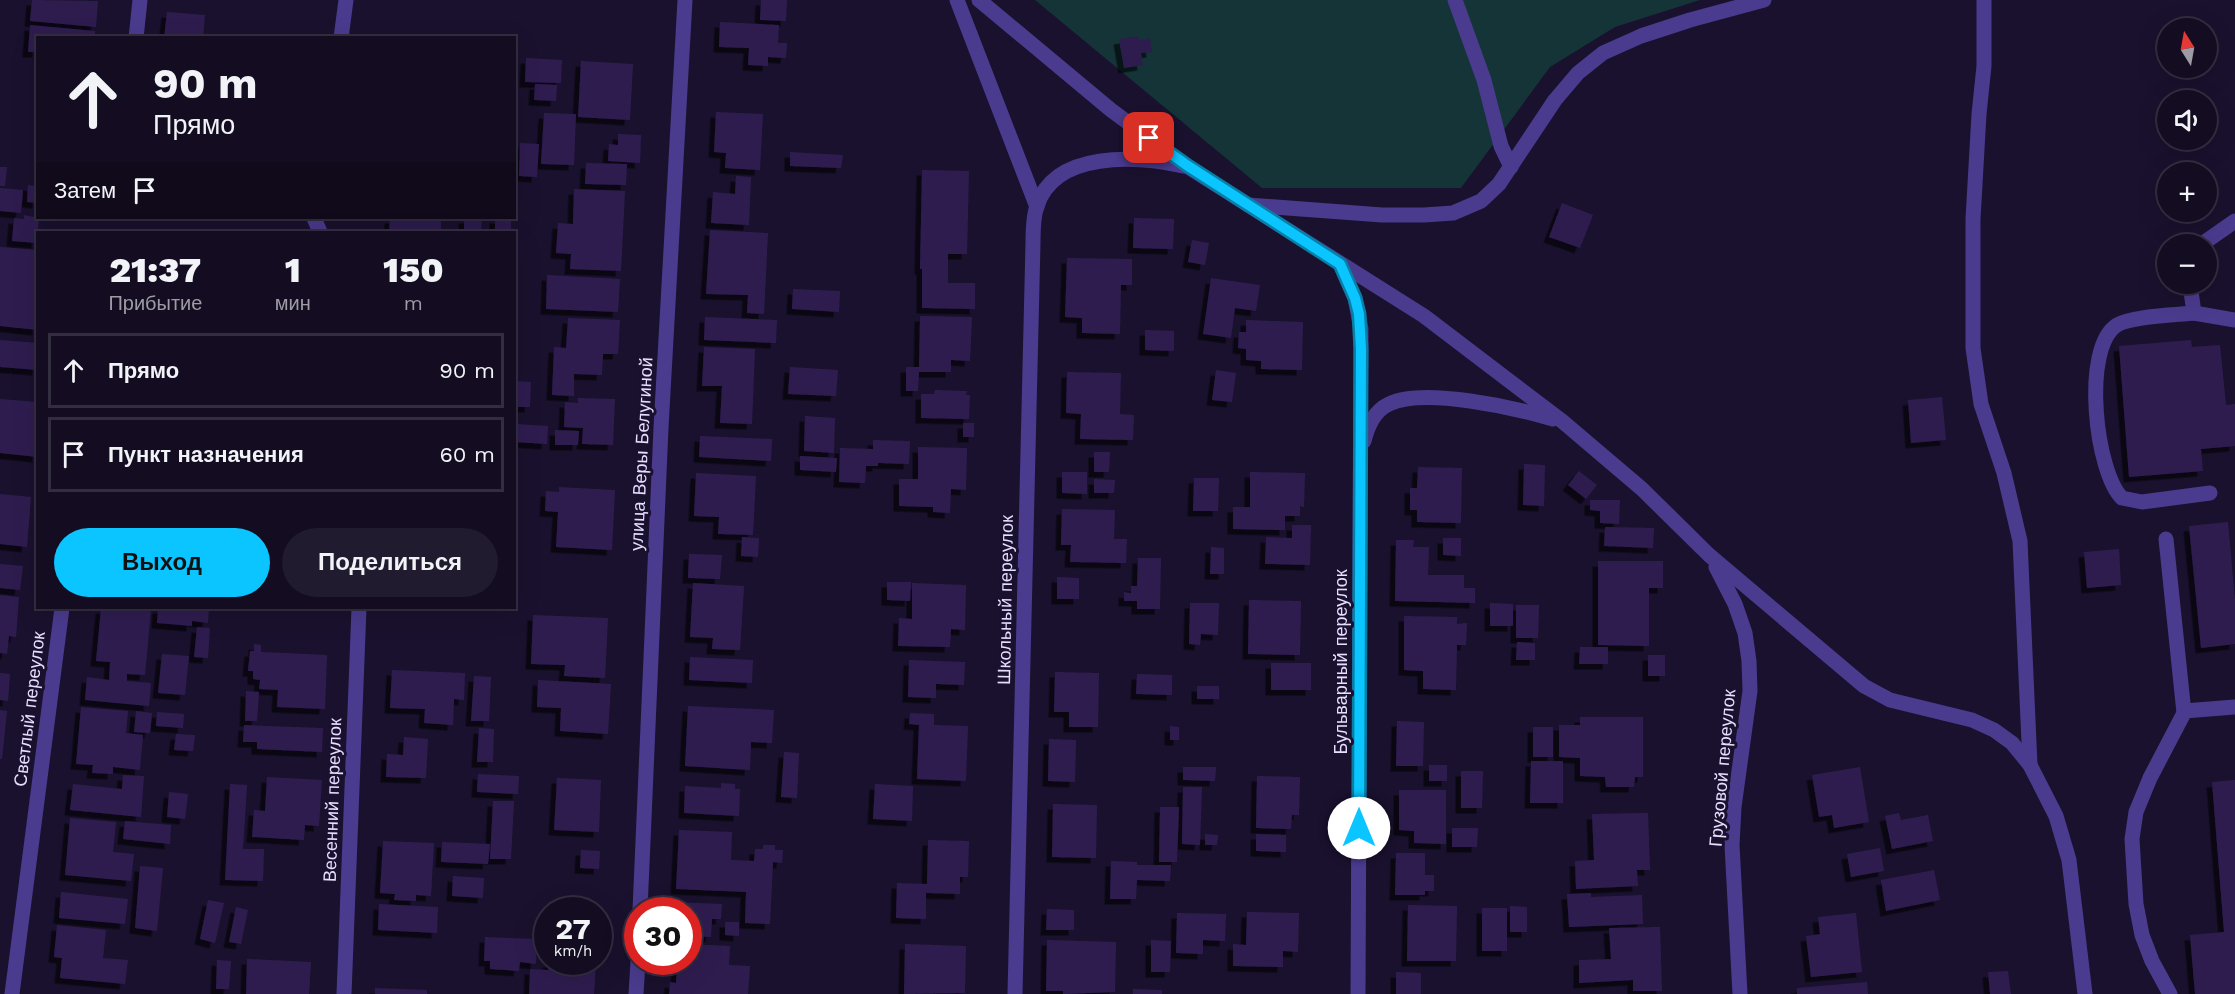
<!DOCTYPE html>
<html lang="ru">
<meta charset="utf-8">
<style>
:root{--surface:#140d22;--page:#211b2f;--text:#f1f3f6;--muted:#9d9ca5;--line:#332d40;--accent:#0ac5ff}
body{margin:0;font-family:"Work Sans",sans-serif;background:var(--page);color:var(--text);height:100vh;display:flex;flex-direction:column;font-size:22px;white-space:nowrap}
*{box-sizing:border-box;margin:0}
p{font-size:20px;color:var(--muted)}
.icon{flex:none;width:33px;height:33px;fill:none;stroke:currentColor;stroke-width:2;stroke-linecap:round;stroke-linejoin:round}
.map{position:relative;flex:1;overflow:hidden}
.details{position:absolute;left:36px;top:231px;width:480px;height:378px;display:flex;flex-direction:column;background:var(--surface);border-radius:0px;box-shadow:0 6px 24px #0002,0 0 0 2px var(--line)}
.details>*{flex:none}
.banner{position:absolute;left:36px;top:36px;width:480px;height:183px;border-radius:0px;box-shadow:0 6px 24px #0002,0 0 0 2px var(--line);background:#140d22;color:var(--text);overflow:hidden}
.needle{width:39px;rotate:349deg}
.fabs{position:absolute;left:2157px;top:18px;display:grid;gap:12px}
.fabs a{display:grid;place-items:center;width:60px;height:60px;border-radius:50%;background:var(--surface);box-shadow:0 6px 24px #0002,0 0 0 2px var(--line);font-size:30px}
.speed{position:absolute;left:534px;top:897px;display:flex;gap:12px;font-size:30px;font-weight:700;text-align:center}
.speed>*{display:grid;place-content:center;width:78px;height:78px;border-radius:50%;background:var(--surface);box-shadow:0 6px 24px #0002,0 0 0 2px var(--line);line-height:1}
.speed small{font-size:15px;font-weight:400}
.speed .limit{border:9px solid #d22;background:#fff;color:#111}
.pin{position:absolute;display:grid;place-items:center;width:51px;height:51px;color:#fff;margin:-26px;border-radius:12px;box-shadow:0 3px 9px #0006}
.me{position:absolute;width:66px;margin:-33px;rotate:0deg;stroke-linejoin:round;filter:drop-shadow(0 0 4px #0008)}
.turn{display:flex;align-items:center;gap:21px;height:126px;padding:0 18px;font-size:27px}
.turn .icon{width:78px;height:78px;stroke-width:2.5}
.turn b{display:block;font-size:42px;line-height:51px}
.then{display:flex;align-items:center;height:57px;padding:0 18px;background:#0003;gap:12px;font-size:22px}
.eta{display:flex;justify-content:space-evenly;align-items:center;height:102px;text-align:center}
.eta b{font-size:36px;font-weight:800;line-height:42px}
.cta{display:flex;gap:12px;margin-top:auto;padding:12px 18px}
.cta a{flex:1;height:69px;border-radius:36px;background:var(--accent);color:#111;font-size:24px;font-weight:800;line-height:69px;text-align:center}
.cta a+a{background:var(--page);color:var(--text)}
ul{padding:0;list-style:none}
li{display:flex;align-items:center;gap:18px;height:75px;margin:0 12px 9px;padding:0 6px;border:3px solid var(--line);border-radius:0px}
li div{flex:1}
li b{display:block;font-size:22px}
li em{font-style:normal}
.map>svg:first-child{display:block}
</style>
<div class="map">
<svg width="2235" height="994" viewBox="0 0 2235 994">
<defs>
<filter id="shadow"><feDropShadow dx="-5.5" dy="5.5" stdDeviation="0" flood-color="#0009"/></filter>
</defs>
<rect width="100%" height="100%" fill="#1a112e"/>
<path fill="#143438" d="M1035,0H1700L1615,27L1550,67L1461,188H1262Z"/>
<g fill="#2e1d4f" filter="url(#shadow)">
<path d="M32,0L98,1L96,27L30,21Z"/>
<path d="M761,0H787L786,21L760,20Z"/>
<path d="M167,12L205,15L203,38H164Z"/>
<path d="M720,22L779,25L778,43H787L786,58L768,57V66L748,65L749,48L719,47Z"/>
<path d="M30,25L95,31V38H38V52H28Z"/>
<path d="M1138,36L1139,40L1150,38L1152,52L1141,53L1143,65L1124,68L1119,39Z"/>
<path d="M526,58L562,60L561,83L525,82Z"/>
<path d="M581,61L633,64L630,120L578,117Z"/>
<path d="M535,84L557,85L556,101L534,100Z"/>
<path d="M716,112L763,114L760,170L725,168L726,153L714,152Z"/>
<path d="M544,113L576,114L574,165L541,164Z"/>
<path d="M618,134L641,135L640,163L608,161L609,144L618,145Z"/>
<path d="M520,143L539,144L537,177L519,176Z"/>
<path d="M790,152L843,155L841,168L790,166Z"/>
<path d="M586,163L627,164L626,185L585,184Z"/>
<path d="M0,167H7L5,186H0Z"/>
<path d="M922,170L969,171L967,254H948V283H975V309L922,308V269H920Z"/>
<path d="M736,176L751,177L749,225L711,223L713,192L735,194Z"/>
<path d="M28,185L38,186V203L27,202Z"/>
<path d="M0,188L23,190L21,213L0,211Z"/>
<path d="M574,189L625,191L621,271L570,269L571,254L556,253L558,223L573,224Z"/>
<path d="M1562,203L1593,215L1580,248L1549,237Z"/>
<path d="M24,215L39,218L37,243L12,241L14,218L24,219Z"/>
<path d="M390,218H441V232H389Z"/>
<path d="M464,218H482L481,230L464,229Z"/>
<rect x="495" y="218" width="16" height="11"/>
<path d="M1134,218L1174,219L1173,249L1133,248Z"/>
<path d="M710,230L768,233L764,314L747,313L748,295L706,294Z"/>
<path d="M1192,240L1209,243L1205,265L1188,262Z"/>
<path d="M0,247L38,250V330L0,326Z"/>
<path d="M1067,258L1132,259V285H1121L1120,334L1082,333V318L1065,317Z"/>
<path d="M547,275L620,279L618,312L546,309Z"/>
<path d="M1211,278L1260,285L1256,311L1235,308L1231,338L1203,334Z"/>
<path d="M793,289L840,291L839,312L792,309Z"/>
<path d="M920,316L972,317L970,361L951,360V372H919L918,391H906V367H919Z"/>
<path d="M705,317L777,320L776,343L704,340Z"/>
<path d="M568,318L620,320L618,354H603L602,375L574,374V396L552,395L554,347L566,348Z"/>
<path d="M1246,320L1303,322L1302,370L1261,369V361L1246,360V349L1238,348L1239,332H1246Z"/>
<path d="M1145,330L1174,331V351L1145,350Z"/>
<path d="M0,340L38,343V370L0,367Z"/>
<path d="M2191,340L2192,347L2220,345L2226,405L2235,404V446L2201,449L2203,471L2129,477L2119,346Z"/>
<path d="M704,347L755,349L752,424L720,423L722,386H702Z"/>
<path d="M790,367L838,370L836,396L788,394Z"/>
<path d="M1216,370L1236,373L1232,402L1212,400Z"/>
<path d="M1067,372L1121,373L1120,414L1134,415L1133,440L1080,439L1081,414L1066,413Z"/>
<path d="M515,381L531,382L530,407H514Z"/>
<path d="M935,390L967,391L966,395H970L969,419L921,418V394H934Z"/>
<path d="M1942,397L1946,440L1911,443L1908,400Z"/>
<path d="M578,398L615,399L613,445L582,444L583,428L564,427L565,402L578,403Z"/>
<path d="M0,399L38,402V457L0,453Z"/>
<path d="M805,416L835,418L834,453L804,451Z"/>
<rect x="963" y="423" width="11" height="14"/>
<path d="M516,424L548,426L547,444L515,442Z"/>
<path d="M555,430L579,431L578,445H555Z"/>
<path d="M700,436L772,439L771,461L699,457Z"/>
<path d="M873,440L910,441L909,464L878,463V466H866L865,483L839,482L840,448L873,449Z"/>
<path d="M918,447L967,448L966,490L951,489L950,513L933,512V507L899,506V479H918Z"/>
<path d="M1094,452H1110L1109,472H1094Z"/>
<path d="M800,456L837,458L836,472L800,470Z"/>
<path d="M1524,464L1545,465L1544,506L1523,505Z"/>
<path d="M1418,467L1462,468L1461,523L1417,522V510H1410V488H1417Z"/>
<path d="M1579,471L1597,485L1586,499L1568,485Z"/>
<path d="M1062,472H1087V494L1062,493Z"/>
<path d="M1250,472L1305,473L1304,507L1300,506V516H1285V530L1233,529V507H1250Z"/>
<path d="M696,473L756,476L753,535L718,534L719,517L694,516Z"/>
<path d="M1194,478H1219L1218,511H1193Z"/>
<path d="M1094,479L1115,480L1114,493H1094Z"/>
<path d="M559,487L615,490L612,550L556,547L558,512L545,511L546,491L559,492Z"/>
<path d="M0,494L31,497L27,547L0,544Z"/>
<path d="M1590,500H1620L1619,524L1600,523V511L1590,510Z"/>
<path d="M1062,509L1115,510L1114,539H1127L1126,563L1070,562L1071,545H1061Z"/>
<path d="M2228,522L2235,600V644L2201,648L2189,526Z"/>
<path d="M1292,525H1311L1310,565L1265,564L1266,537L1292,538Z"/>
<path d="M1605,527L1654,528L1653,548L1604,546Z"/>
<path d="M742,537L759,538L758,557L741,556Z"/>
<path d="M1443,538H1461V556L1443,555Z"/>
<path d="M1396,540H1414L1413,547H1429L1428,575H1464V588H1475V603L1395,601Z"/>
<path d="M1211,547L1224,548V574H1210Z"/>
<path d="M2119,549L2121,585L2087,588L2084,552Z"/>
<path d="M689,554L722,555L720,579L688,578Z"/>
<path d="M1138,558H1161L1160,609H1137V601H1124V592L1131,593V586H1137Z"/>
<path d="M1598,561H1663V588H1649V646L1598,645Z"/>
<path d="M0,564L23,566L20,590L0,588Z"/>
<path d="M1057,577L1079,578V599H1057Z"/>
<path d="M887,582H911L910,601L887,600Z"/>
<path d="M693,583L744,586L740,650L712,649L713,638L690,637Z"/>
<path d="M912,583L966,585L965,630L951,629L950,647L898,646L899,618L912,619Z"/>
<path d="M0,595L19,597L16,637L9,636L7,654L0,653Z"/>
<path d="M1249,600L1301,601L1300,655L1248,654Z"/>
<path d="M1190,603H1219L1218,635L1201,634L1200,645L1189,644Z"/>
<path d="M1490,603L1513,604V626H1490Z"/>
<path d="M1516,605H1539L1538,638H1516Z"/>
<path d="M101,608L151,610L145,675L127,674V681L151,683L149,706L85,700L87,677L109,680L110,662L96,661Z"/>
<path d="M158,608H209L208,623L192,621V626L157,623Z"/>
<path d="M533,615L608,618L605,678L564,676L565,665L531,664Z"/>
<path d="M1404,616L1457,617V624L1467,623L1466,645H1457L1456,690L1423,689V671L1404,670Z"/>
<path d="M197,627L210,628L208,658L194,657Z"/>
<path d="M1517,642L1535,643V660H1516Z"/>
<path d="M254,644L261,645V652L327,655L325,709L277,707L278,690L259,689L260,680L253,679V671H248L250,651H254Z"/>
<path d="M1580,647H1608V664H1579Z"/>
<path d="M162,654L189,656L185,695L158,693Z"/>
<rect x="1648" y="655" width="17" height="21"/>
<path d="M690,657L753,660L752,683L689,680Z"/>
<path d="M909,660L965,662L964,685L936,684V698L908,697Z"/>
<rect x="1271" y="663" width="40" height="27"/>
<path d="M392,670L465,673L464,700L454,699L453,725L424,723L425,709L390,708Z"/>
<path d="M1055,672L1099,673L1098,727H1069V712H1054Z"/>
<path d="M0,673L10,674L8,701L0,700Z"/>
<path d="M1137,674L1172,675V695L1136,694Z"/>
<path d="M474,676L491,677L489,721H471Z"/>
<path d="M538,680L611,684L608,734L560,731L561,708L537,707Z"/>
<rect x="1197" y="686" width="22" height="13"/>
<path d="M246,691L259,692L257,721H245Z"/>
<path d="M688,706L774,710L772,743L751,742L750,770L685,766Z"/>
<path d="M81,707L128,711L126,733L143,735L140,770L113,767V774L92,773L93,765L76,764Z"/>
<path d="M0,710L7,711L2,759H0Z"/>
<path d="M136,711L152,713L150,733L134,732Z"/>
<path d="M157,712L184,714L183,728L156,726Z"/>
<path d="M910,713L934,714V725L968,726L966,781L917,779L919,725L909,724Z"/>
<path d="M1580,717H1643V777H1635L1634,787H1606L1605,777L1580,776V758L1559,757V725H1580Z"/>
<path d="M1397,721L1424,722L1423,766H1396Z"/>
<path d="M244,725L323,728L322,752L257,749V742H243Z"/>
<path d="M1170,726L1179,727V740H1170Z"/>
<rect x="1533" y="727" width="20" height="30"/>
<path d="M479,728L494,729L493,762H477Z"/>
<path d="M176,734L195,735L193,751L174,750Z"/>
<path d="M404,737L428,739L426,778L386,777L387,754L403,755Z"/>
<path d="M1049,739L1076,740L1075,782L1048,781Z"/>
<path d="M784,752L799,753L797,798L781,797Z"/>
<path d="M1531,761H1563V803H1530Z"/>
<rect x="1429" y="765" width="18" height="16"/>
<path d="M1183,767H1216L1215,781L1183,780Z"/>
<path d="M1860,767L1869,822L1834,828L1832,815L1819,817L1812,775Z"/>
<path d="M1461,771H1483L1482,808H1461Z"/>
<path d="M478,774L519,776L518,794L477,792Z"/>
<path d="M123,775L144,776L141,817L70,810L73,784L122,789Z"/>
<path d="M1257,776L1300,777L1299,815H1292L1291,829L1256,828Z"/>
<path d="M267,777L322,780L319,826L305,825L304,840L252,837L254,810L265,811Z"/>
<path d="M557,778L601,780L599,832L554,830Z"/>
<path d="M2235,780V994H2195L2190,935L2224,932L2212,782Z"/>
<path d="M721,783L735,784V789H740L739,816L684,813L685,786L721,788Z"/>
<path d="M230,784L247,785L243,849H264L263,881L225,880Z"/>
<path d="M875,784L913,786L912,821L873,819Z"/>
<path d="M1183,787H1202L1200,845L1182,844Z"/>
<path d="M1399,790H1446V844L1414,843V831L1399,830Z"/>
<path d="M169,792L188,794L185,819L167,817Z"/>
<path d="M493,801H514L511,859H490Z"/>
<path d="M1053,804L1097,805L1096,858L1052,857Z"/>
<path d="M1160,807H1179L1177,862H1159Z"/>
<path d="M1648,813L1650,870H1637L1638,886L1576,889L1575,861L1594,860L1592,814Z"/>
<path d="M1899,813L1901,820L1928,815L1933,841L1892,849L1885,816Z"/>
<path d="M70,818L116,822L113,852L134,854L131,881L65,875Z"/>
<path d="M125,821L171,825L170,844L123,839Z"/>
<path d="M1452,828H1478L1477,847H1452Z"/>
<path d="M679,830L732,832L731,860L754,861L755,849H763V845H775V850H783L782,863L773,862L770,924L745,923L746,892L676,889Z"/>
<path d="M1205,834L1218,835L1217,845H1205Z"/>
<path d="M1256,834L1286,835V852L1256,851Z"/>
<path d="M928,840L969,841L968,877H960V894L926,893V919L896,918L897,883L927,884Z"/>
<path d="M383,841L434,843L431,896L416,895V901L394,900L395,894L380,893Z"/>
<path d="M442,842L490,844L488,864L441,862Z"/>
<path d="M1880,848L1884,871L1851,877L1847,854Z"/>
<path d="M581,850L600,851L599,869L580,868Z"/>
<path d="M1396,853H1425V875H1434V891H1425V895H1395Z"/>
<path d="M1111,861L1137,862V865H1171L1170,881L1137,880L1136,899H1110Z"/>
<path d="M140,866L163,868L157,931L135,928Z"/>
<path d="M1934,870L1940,900L1886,911L1881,880Z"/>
<path d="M453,876L484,878L483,898L452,896Z"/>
<path d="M61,892L128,899L125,924L59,918Z"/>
<path d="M1591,893V897L1642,895L1643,924L1569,927L1567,894Z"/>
<path d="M208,900L224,903L215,943L200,939Z"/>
<path d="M672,902L722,904L721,919H712L711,937L688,936V910H672Z"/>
<path d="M379,904L438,907L437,933L378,930Z"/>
<path d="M1408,905L1457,906L1456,961H1407Z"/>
<path d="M1510,906L1527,907V932H1510Z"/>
<path d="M236,907L248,910L241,944L229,942Z"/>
<rect x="1482" y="908" width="25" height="43"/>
<path d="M1047,909L1074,910V930H1046Z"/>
<path d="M1247,912L1299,913L1298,952L1283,951V967L1233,966V944L1246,945Z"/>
<path d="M1177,913L1226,914L1225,941L1203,940V954L1176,953Z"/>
<path d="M1856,913L1862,972L1811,977L1806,936L1820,934L1818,917Z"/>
<path d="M725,922H739V936L725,935Z"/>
<path d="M57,925L106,930L103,958L128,960L125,984L60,978L62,958L54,957Z"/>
<path d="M1660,927L1662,991H1633V980L1579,983V960L1611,959L1609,928Z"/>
<path d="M485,937L537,939L536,964L520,962L519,971L490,969V961H484Z"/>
<path d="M1047,940L1116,942L1115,992L1063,994V991H1046Z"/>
<path d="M1151,940L1171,941L1170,972H1151Z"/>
<path d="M688,944L730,946L729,965L750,966L748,994H669L670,982L676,983L677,962H688Z"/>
<path d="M905,944L966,946L965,993L904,994Z"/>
<path d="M247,959L311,962L309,994H246Z"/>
<path d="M217,960L231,961L229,989H216Z"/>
<path d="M548,962H596L594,994H529L530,969L548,970Z"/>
<path d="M2008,971L2011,994H1990L1988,972Z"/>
<path d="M1396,972L1421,973V994H1396Z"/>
<path d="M1867,982L1868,994H1797V988Z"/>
<path d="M375,988L427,990V994H375Z"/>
<path d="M1133,989L1162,990V994H1133Z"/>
</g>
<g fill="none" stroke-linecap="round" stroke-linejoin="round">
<g stroke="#4a3b8e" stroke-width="15">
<path d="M957,0L1037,207"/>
<path d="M1455,0L1484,80L1501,146L1511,167"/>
<path d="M1984,0V66L1979,114L1973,219V348L1981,404L2004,473L2020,541L2030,765"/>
<path d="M1248,205L1382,215H1424L1453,213L1481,201L1499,184L1555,100L1578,73L1603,53L1641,36L1690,20L1764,0"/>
<path d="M2202,244L2235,221"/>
<path d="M2190,284L2194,313L2235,320"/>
<path d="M2194,313C2175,315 2131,316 2117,325C2081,348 2096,473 2122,498L2142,502L2210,493"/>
<path d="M2166,539L2184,713L2150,778L2136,812L2132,839L2136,904L2142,935L2152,961L2170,994"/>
<path d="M2184,711L2235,707"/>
</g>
<g stroke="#4a3b8e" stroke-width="15">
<path d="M979,0L1111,110L1188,167L1424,316L1562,421L1642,489L1709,555L1864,686L1890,700L1972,720L1994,730L2012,743L2030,765L2056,816L2069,860L2085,994"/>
<path d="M136,38L140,0"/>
<path d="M341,38L346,0"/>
<path d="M314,218L320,232"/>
<path d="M1341,266L1355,298L1361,329L1358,994"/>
<path d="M1364,441C1368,426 1374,411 1389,404C1424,387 1516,408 1553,419"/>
<path d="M1716,567L1735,604L1745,633L1749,661L1750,691L1734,807L1732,845L1740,994"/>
<path d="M640,910L661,428L685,0"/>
<path d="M12,994L62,608"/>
<path d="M344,994L359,608"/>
<path d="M636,994L638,962"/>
<path d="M1015,994L1033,243C1033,231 1033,217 1037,206C1055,150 1137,156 1183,166"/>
</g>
</g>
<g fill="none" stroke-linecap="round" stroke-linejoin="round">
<g stroke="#0680a6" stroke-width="15">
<path id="route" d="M1149,138L1188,166L1340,264L1355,298L1359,314L1361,349L1359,828"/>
</g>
<use href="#route" stroke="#0ac5ff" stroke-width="10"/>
</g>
<g text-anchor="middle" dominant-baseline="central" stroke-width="6" stroke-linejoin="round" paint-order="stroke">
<g font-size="18" fill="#e6deff" stroke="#1a112e">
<text transform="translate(641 454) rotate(-87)">улица Веры Белугиной</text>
<text transform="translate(1005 600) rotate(-89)">Школьный переулок</text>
<text transform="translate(1340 662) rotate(-90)">Бульварный переулок</text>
<text transform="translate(29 709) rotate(-83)">Светлый переулок</text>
<text transform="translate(1722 768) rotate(-85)">Грузовой переулок</text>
<text transform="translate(332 800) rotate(-88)">Весенний переулок</text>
</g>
</g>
</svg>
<div class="fabs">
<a><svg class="needle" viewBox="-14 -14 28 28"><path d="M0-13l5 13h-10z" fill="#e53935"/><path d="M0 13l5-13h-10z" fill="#9d9ca5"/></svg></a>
<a><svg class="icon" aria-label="sound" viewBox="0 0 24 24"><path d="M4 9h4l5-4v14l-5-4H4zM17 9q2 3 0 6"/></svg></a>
<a>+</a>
<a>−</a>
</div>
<div class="speed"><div>27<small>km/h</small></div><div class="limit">30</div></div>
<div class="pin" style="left:1149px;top:138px;background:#d93025"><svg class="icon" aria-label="arrive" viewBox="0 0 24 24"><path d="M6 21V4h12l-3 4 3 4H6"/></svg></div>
<svg class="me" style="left:1359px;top:828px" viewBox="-20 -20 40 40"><circle r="19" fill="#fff"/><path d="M0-13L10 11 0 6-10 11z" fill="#0ac5ff"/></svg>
<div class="banner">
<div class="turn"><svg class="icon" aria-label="ahead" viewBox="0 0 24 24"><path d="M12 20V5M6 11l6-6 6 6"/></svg><div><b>90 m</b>Прямо</div></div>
<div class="then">Затем<svg class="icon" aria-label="arrive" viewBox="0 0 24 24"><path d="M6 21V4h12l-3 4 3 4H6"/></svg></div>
</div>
<section class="details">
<div class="eta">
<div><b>21:37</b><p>Прибытие</p></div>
<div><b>1</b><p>мин</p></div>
<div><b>150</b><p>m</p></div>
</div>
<ul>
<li><svg class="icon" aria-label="ahead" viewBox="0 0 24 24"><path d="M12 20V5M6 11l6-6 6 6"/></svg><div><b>Прямо</b></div><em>90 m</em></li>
<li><svg class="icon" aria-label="arrive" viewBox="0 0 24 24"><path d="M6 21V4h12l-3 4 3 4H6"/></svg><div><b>Пункт назначения</b></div><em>60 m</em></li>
</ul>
<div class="cta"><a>Выход</a><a>Поделиться</a></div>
</section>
</div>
